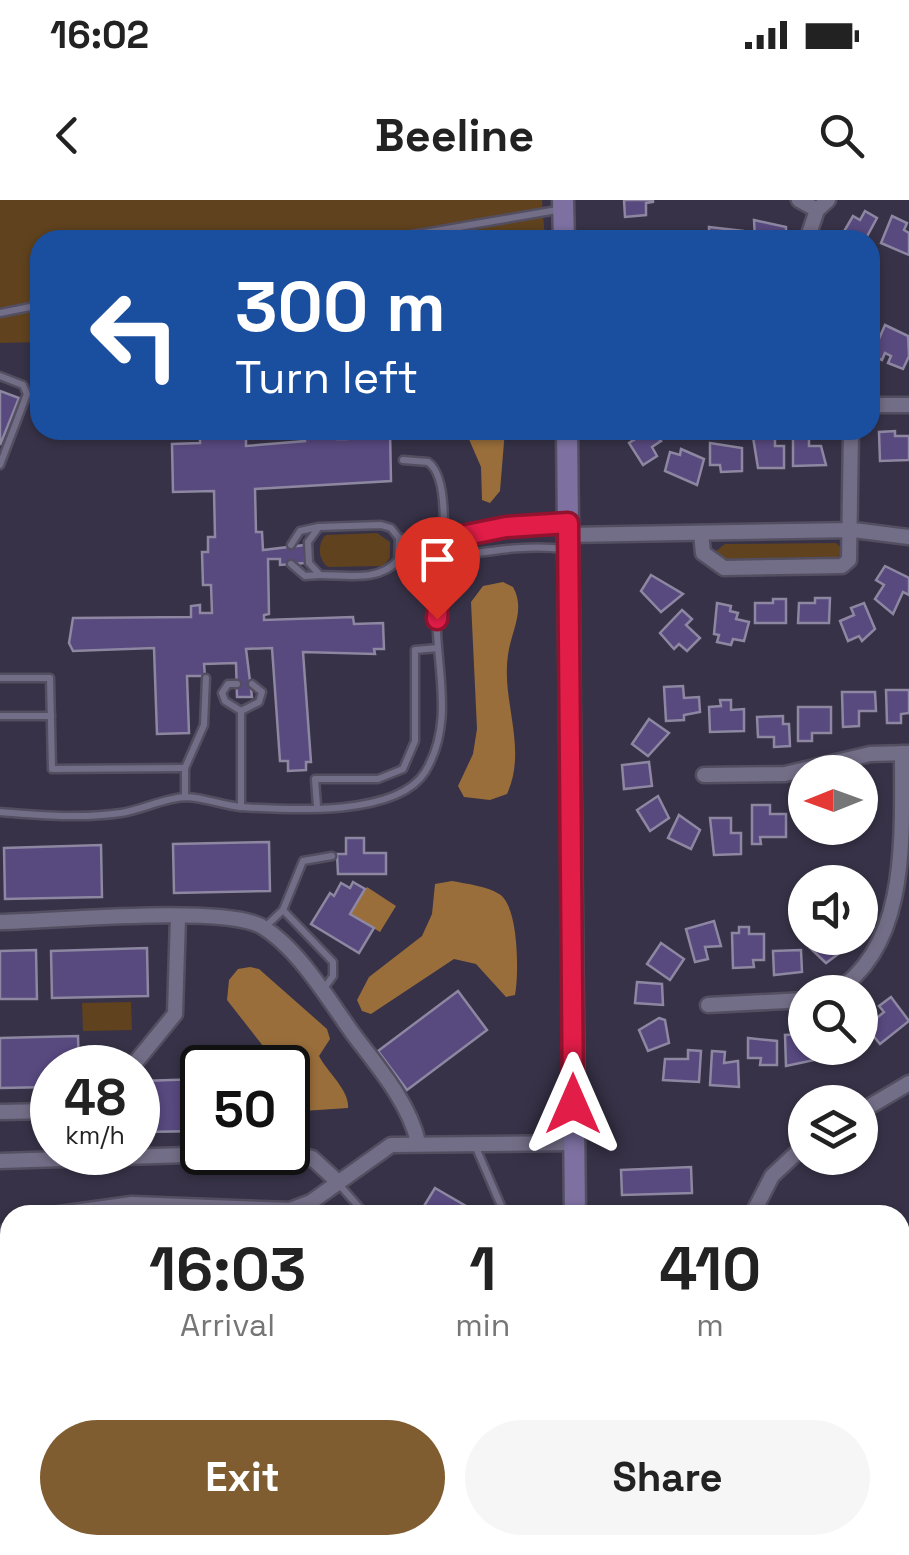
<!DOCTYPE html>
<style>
:root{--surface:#fff;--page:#f6f6f6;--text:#222;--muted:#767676;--accent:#805d30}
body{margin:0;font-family:"Space Grotesk",sans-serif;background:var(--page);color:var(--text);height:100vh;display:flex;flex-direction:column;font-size:38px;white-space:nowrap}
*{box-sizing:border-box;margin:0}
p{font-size:32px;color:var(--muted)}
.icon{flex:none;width:55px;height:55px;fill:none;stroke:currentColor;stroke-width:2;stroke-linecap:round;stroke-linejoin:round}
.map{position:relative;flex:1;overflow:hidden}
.side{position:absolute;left:0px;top:1005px;width:910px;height:350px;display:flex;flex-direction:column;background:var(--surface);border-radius:30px 30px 0 0;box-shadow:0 2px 8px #0004}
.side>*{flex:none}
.guide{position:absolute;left:30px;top:30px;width:850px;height:210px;border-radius:30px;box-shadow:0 2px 8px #0004;background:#1a4fa0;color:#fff;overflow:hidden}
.needle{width:65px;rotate:269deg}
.buttons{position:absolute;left:788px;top:555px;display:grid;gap:20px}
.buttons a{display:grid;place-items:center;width:90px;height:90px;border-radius:50%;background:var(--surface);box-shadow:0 2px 8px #0004;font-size:50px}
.speed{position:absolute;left:30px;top:845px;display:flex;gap:20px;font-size:50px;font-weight:700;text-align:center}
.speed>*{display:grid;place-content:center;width:130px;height:130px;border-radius:50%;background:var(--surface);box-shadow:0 2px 8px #0004;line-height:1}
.speed small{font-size:25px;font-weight:400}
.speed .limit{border:5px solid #111;border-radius:15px;background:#fff;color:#111}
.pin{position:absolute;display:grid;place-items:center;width:85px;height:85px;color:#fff;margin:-102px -42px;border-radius:50% 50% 50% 0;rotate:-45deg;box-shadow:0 0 10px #0007}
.pin .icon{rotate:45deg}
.me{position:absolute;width:110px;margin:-55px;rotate:0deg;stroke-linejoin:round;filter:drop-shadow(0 0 8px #0008)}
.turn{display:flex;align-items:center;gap:35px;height:210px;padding:0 40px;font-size:45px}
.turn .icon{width:130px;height:130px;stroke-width:2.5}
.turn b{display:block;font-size:70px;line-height:85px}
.eta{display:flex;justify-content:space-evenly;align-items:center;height:170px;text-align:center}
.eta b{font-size:60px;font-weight:800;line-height:70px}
.action{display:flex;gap:20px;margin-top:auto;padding:20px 40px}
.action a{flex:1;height:115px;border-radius:60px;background:var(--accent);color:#fff;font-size:40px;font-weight:800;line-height:115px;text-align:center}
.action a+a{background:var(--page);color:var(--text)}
.status{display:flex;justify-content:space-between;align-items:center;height:70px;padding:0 50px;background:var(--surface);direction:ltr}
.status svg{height:28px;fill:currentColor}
header{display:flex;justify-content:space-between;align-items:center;height:130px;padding:0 40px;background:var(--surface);font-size:45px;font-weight:800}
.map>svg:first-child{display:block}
</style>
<div class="status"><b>16:02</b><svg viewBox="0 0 49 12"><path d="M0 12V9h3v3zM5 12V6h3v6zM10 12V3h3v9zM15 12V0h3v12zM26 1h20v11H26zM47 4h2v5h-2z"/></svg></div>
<header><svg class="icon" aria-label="back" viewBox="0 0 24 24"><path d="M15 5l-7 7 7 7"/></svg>Beeline<svg class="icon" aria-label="search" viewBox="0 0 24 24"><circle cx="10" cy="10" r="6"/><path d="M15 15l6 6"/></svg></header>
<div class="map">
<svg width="909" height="1355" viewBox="0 0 909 1355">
<rect width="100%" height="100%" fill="#373247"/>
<g fill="#60421e">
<path d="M0,0H542L545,40H40V142L0,143Z"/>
<path d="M377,333L390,342V358L383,366L328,367C318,360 317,343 326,335Z"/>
<path d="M836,343L843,350L837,358L722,359L716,351L725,344Z"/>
<path d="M131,802L132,830L83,831L82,803Z"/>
</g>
<g fill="#996e3b">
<path d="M465,230H505L500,291L490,303L482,300L481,267Z"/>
<path d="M503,382L513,387C526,410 511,431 508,455C501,501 528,548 507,594L490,600L464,597L458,586L473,554L477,529L471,402L483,386Z"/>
<path d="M452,681C467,684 487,686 499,694C519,705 519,775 515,795L506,797L476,764L454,759L371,814L362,811L357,800L369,777L422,736L432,714L435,684Z"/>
<path d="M367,687L396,706L380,732L350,714Z"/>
<path d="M250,767L259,769L327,829L330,839L319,856C328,873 350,891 348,908L288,912V868L263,867V846L227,800L229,780L238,769Z"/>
</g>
<g fill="#58497f" stroke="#8d87a1" stroke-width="2.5">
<path d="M624,0H653V2L646,3V15L625,17Z"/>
<path d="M865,11L877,18L865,40H839L853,16L860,20Z"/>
<path d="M892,16L907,23L904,30L909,33V55L881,43Z"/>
<path d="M754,20L786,27V40L755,39Z"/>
<path d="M709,27L743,31L744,40H709Z"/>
<path d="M885,125L908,136L909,156L903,169L888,163L891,156L885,153L882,160L872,155Z"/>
<path d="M0,191L19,198L0,245Z"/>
<path d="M200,230H246V246L305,241V234L337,233V239H347V230H390L391,281L255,289L256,332H262L263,350L305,345V363L280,365V359H268L269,414L264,415V420L353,417L354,424L383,423L384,449H374L375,454L303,452L311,562H306V570L288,571V561H280L272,448L246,449L252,497H237L236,463L204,464L205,476H187L189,533L157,534L154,448L73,451L69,443L73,418L191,417V406L200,405V413H212L211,385H203L202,352H208V337H215L214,291L173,292L172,244L200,243Z"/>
<path d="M650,230L661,241L652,247L657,256L643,265L629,243Z"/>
<path d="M895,231V236H909V260L880,261L879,232Z"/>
<path d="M759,233H775V246H784V268H758L753,237Z"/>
<path d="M793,237H809V246H821L826,265L793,266Z"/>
<path d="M710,243L742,248V271L721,272L720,265H710Z"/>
<path d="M681,249L704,259L697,285L665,271L670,252L680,255Z"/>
<path d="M885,366L909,378V395L903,392L893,414L875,399L884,385L876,380Z"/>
<path d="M651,375L683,394L661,412L641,391Z"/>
<path d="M815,398H830L829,423H798L799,403H815Z"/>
<path d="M773,399H786V423H755V403H773Z"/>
<path d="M717,403L731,406L730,411L738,413L736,419L749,422L744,441L733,439L731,445L717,442L719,435L714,434Z"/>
<path d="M864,403L875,429L862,441L859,436L848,441L840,421L854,415L851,408Z"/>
<path d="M682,410L692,419L686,425L700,438L687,451L679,444L674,449L660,433Z"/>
<path d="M683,486L684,498L699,497L700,512L684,515V520L666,521L664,487Z"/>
<path d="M886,490H909V513L901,514V523H887Z"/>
<path d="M842,492H875L876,511H859V526L843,527Z"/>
<path d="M720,500H731V510L744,509V531L710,532L709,507L721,506Z"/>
<path d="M798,507H831V533H812V541H798Z"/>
<path d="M783,516V524H789L790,546L774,547V537H758L757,517Z"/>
<path d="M649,519L669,533L648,556L632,544Z"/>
<path d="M649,562L652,586L624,589L622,565Z"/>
<path d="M658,596L669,618L650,631L637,610Z"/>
<path d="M752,605H770V614H786V637H760L761,644H752Z"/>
<path d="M679,615L700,630L691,649L668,638Z"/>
<path d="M710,618H731V633H741V654L714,655Z"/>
<path d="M346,638H364V653H386V674H338L337,654H346Z"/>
<path d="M269,642L270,691L174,693L173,644Z"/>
<path d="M101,645L102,697L5,699L4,648Z"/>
<path d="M353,682L365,689L350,714L374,728L359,753L311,724L330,693L334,696L341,683L350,688Z"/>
<path d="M714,721L721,746L705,747L708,759L695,762L686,729Z"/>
<path d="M739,727H749V734H764V760H753L754,767L733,768L732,733H739Z"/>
<path d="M820,738H847L853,743L826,763L810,748Z"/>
<path d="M661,743L684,759L670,780L647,764Z"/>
<path d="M147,748L148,796L52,798L51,751Z"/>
<path d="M36,750L37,799H0V751Z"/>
<path d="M801,750L802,772L774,775L773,751Z"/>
<path d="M637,782L662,784L663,805L635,803Z"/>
<path d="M458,791L487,830L407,890L378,851Z"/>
<path d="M891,797L909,821L880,844L866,827L884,812L879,806Z"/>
<path d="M659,818L665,820L669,843L648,851L639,830Z"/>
<path d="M801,834L805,848H819V859L786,866L785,835Z"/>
<path d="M78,836L79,868H52V887L0,888V838Z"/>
<path d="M748,838L777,841V865H760L761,858H748Z"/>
<path d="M688,850L701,851L699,882L663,880L665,859H688Z"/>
<path d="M712,851L725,852L724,863L738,861L739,887L710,885Z"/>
<path d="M202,879V931L141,932L140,881Z"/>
<path d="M691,967L692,993L622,995L621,970Z"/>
<path d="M435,988L471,1009L467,1015L421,1011Z"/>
<path d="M909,1193V1220L900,1228V1198Z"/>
<path d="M0,1311H10V1337L0,1338Z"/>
<path d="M909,1344L908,1355H838V1345Z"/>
<path d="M682,1345H696V1350L726,1345V1355H682Z"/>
</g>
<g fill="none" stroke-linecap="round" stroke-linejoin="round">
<g stroke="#534f61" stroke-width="11">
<g id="service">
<path d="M384,40L557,10"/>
<path d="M0,113L40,105"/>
<path d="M0,176L23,185L27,194L0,265"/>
<path d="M562,323C506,326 455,341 399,338L391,328L381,325L319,327L308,342L309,363L320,375C347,375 380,382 398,360C455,361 508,342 564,349"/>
<path d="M291,345L300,331L318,327"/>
<path d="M398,360L399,338"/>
<path d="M291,364L305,376L320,375"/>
<path d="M0,478H50L52,569L185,568"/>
<path d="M237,484H228L222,493L225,501L241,511V607"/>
<path d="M241,511L259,502L262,492L252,484"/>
<path d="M0,516H51"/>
<path d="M185,597V568L204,525L206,478"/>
<path d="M317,606L315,579H378L403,569L415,541V450L438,448"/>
<path d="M0,612C41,615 80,619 121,613C142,610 166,597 187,597C205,598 222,605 240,607C289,610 397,617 425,572C458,518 432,458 437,401C441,370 454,280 428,262L403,260"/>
<path d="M283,710L333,762V776L322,791"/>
<path d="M265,727L283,710L303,661L332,656"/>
<path d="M474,943L505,1015"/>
<path d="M337,982L366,1015"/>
<path d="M900,1140L909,1147"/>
<path d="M900,1168L909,1162"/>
<path d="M900,1319L909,1316"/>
<path d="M614,1345V1355"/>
<path d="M757,1345V1355"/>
</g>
</g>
<g stroke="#534f61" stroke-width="19">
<g id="minor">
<path d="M799,0L817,10"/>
<path d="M807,40L817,10L828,0"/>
<path d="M870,205H909"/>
<path d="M701,333L703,353L724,368L842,366L849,360L851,230"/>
<path d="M568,335L853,330L909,337"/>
<path d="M704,575L785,574L870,554L909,553"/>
<path d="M0,722C52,721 222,705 261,726C297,747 327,797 351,831C376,865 408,900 418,942"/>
<path d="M835,792C909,746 902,637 902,553"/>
<path d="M708,805L805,800"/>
<path d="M131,868L175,814L178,717"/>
<path d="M0,912L52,911"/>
<path d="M860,912L909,883"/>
<path d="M288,952L312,958L337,981"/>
<path d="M0,961L276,952"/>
<path d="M52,1015L132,1004L290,1010L311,1002L391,945L573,943"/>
<path d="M752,1015L772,976L805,945"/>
<path d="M0,1037L10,1029"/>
<path d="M0,1162L10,1163"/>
<path d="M0,1286L10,1285"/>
<path d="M82,1345L83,1355"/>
<path d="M790,1345L793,1355"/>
</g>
</g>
<g stroke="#534f61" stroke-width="25">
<g id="secondary">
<path d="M563,0L564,40"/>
<path d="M567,230L575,1015"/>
<path d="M583,1345V1355"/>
</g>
</g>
<use href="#service" stroke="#736e87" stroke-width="6"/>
<use href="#minor" stroke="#736e87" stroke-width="14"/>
<use href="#secondary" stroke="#7e71a2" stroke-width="20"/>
</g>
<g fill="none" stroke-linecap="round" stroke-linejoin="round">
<g stroke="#92132f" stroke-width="25">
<path id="route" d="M437,419L442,340L506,327L568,323L573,904"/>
</g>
<use href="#route" stroke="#e11d48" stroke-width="18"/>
</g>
</svg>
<div class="buttons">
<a><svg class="needle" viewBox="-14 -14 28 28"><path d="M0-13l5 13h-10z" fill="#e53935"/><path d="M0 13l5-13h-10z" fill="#767676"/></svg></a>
<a><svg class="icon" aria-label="sound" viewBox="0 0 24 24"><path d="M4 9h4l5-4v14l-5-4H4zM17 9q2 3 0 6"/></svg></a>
<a><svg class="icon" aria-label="search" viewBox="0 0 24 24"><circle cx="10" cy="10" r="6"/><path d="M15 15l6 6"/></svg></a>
<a><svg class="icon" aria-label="layers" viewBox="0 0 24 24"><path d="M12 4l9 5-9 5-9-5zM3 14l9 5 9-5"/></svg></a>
</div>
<div class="speed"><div>48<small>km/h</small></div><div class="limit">50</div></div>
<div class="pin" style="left:437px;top:419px;background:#d93025"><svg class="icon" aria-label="arrive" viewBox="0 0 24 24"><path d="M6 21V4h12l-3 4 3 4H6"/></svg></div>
<svg class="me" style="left:573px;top:904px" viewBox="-20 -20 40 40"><path d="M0-17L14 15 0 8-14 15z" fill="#e11d48" stroke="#fff" stroke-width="4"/></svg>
<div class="guide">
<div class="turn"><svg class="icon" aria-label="left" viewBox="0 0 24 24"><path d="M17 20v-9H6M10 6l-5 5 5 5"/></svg><div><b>300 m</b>Turn left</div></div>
</div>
<section class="side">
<div class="eta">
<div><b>16:03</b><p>Arrival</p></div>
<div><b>1</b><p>min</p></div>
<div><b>410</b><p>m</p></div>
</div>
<div class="action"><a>Exit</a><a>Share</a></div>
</section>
</div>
